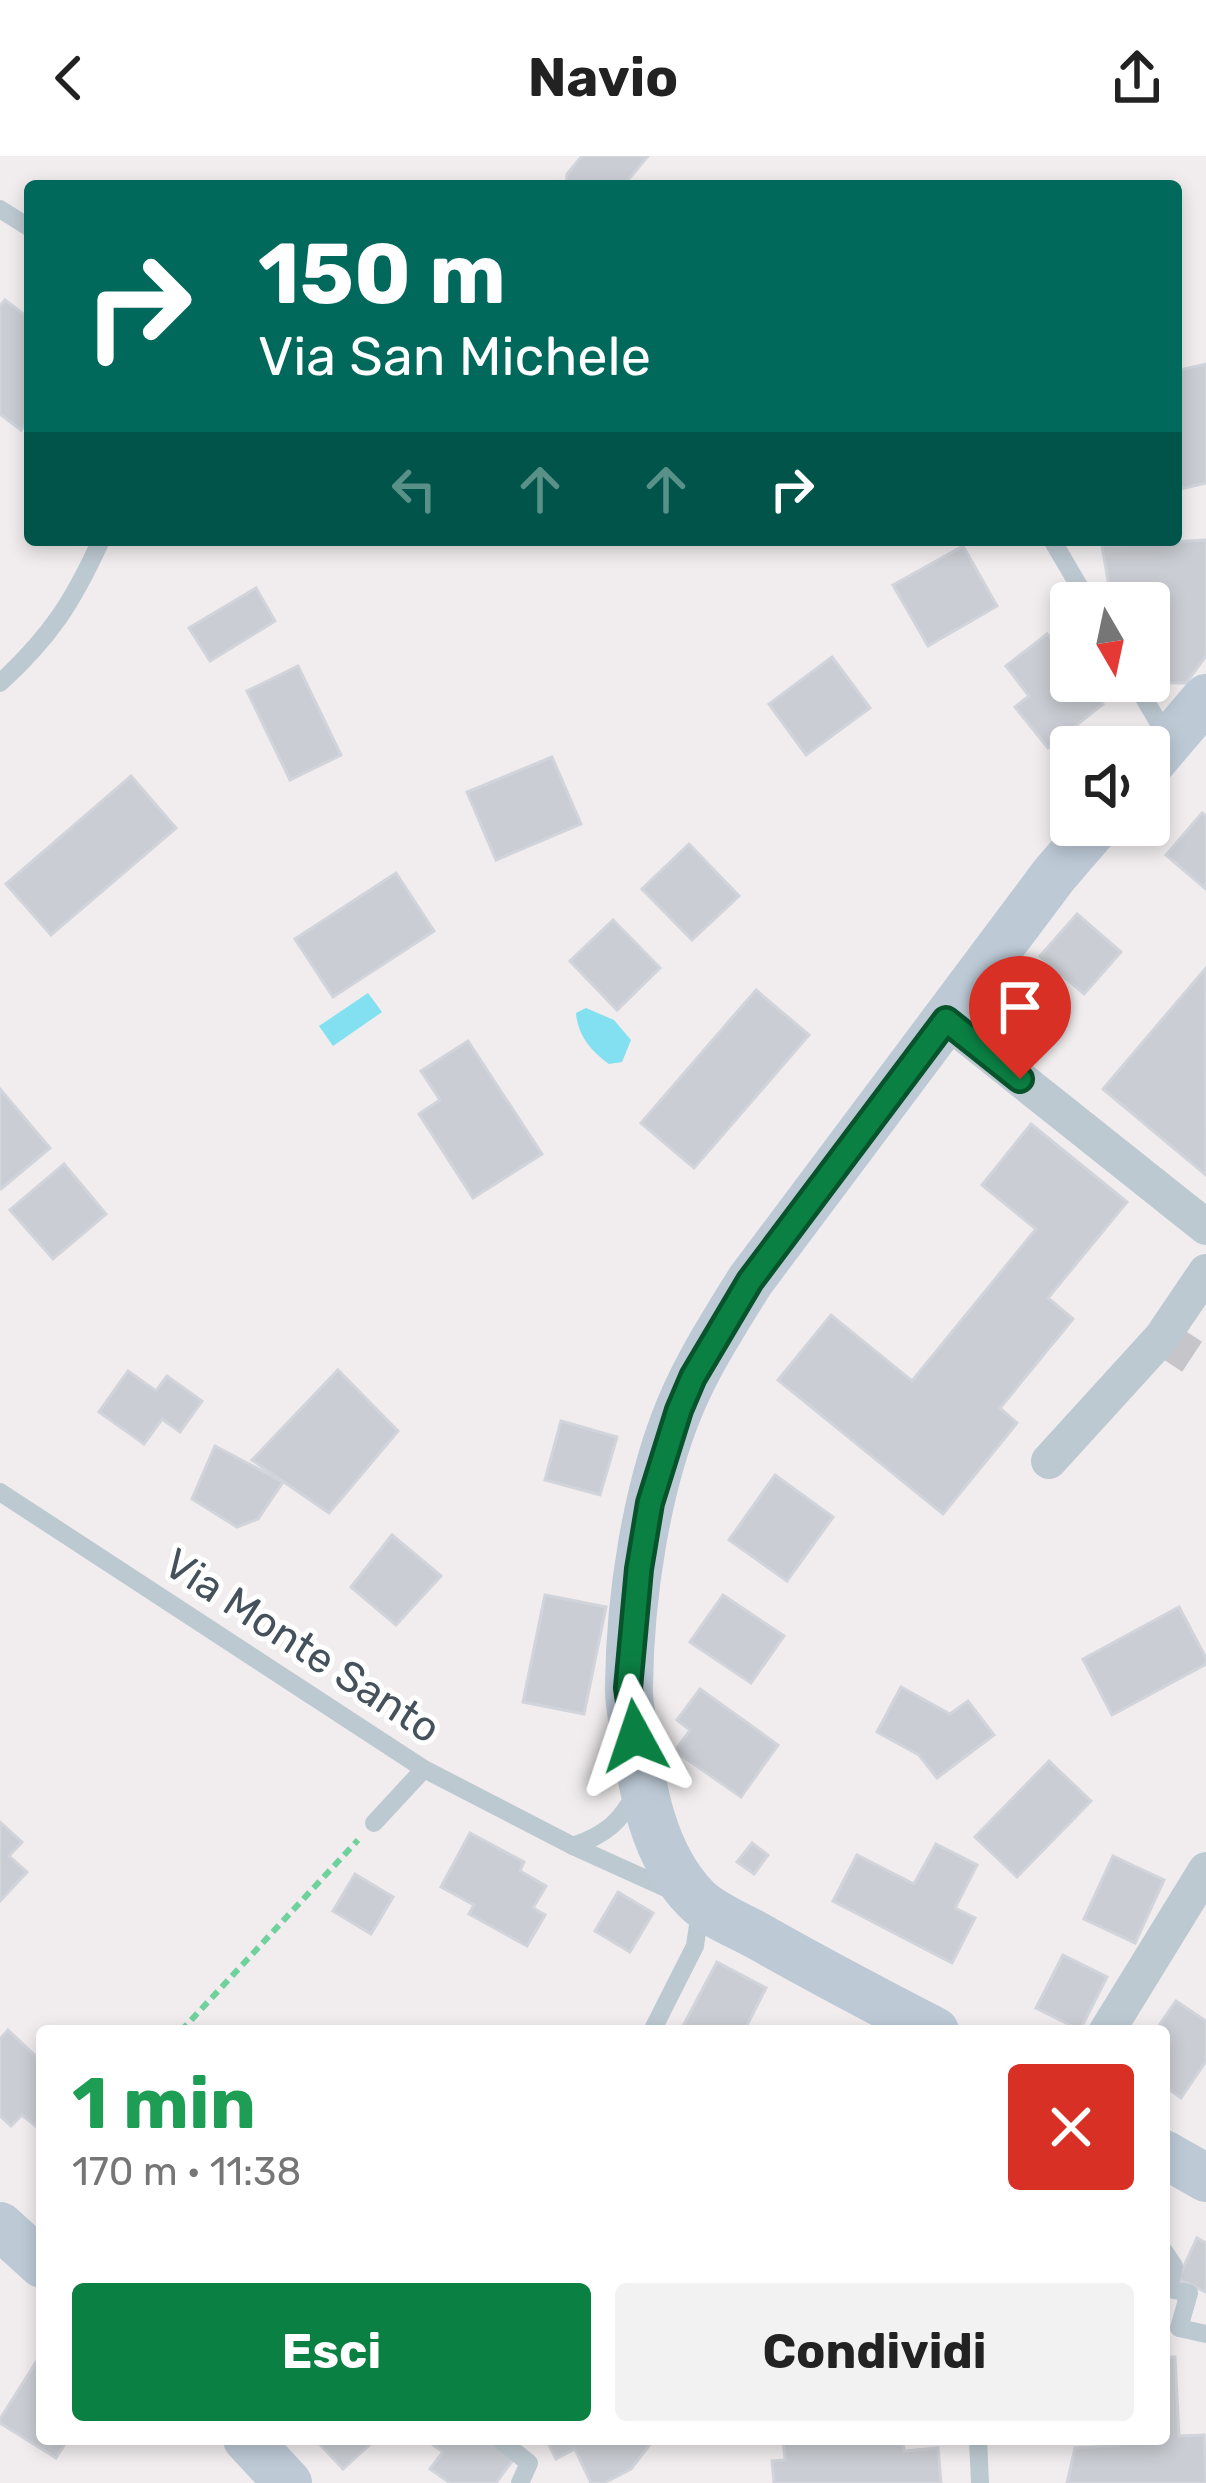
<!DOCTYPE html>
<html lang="it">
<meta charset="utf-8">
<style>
:root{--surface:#fff;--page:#f2f2f2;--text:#222;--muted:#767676;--accent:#0b8043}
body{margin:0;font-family:Rubik,sans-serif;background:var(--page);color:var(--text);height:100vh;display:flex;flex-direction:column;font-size:45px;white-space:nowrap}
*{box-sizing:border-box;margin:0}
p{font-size:39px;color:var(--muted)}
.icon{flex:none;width:66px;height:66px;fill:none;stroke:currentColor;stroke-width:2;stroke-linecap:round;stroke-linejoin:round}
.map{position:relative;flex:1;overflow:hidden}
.drawer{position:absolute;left:36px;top:1869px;width:1134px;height:420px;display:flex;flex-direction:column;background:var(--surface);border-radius:12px;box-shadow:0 6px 18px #0003}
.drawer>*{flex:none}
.hud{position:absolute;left:24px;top:24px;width:1158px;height:366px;border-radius:12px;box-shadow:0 6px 18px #0003;background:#00695c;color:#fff;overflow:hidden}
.needle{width:78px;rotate:171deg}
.controls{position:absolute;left:1050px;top:426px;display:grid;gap:24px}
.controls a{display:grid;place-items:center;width:120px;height:120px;border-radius:12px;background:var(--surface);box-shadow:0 6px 18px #0003;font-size:60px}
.pin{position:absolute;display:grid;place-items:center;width:102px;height:102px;color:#fff;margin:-123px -51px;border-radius:50% 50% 50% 0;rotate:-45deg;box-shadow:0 0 12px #0007}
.pin .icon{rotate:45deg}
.me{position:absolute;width:132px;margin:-66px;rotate:355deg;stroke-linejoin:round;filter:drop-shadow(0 0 9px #0008)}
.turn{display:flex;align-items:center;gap:42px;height:252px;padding:0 36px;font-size:54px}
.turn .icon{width:156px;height:156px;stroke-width:2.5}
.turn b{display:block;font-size:84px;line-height:102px}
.lanes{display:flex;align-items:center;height:114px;padding:0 36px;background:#0003;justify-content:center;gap:60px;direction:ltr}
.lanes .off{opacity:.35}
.round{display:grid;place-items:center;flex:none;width:126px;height:126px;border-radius:12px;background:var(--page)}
.summary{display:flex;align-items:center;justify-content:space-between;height:204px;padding:0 36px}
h1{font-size:72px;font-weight:700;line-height:90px;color:#1e9e55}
.cta{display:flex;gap:24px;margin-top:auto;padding:24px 36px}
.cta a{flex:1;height:138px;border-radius:12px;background:var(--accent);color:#fff;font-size:48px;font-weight:700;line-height:138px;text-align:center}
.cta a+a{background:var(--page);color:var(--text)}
header{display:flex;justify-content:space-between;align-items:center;height:156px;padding:0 36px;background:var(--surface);font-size:54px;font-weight:700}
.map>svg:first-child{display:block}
</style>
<header><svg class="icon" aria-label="back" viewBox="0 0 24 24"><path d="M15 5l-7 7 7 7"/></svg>Navio<svg class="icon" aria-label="share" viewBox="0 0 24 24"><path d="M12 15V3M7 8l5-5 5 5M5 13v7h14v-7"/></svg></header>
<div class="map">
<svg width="1206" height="2327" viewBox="0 0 1206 2327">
<rect width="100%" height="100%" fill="#f1edee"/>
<g fill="#83e0f1">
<path d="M368,837L382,856L333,890L319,870Z"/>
<path d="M586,852L614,864L631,884L622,906L609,908C591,895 578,880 576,857Z"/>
</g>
<g fill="#cacdd3" stroke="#d1d4da" stroke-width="3">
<path d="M582,0H648L623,30H566L567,18Z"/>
<path d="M5,144L30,163V261L21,274L0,258V150Z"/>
<path d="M1206,208V327L1176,334V215Z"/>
<path d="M1206,384V500L1186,527H1150L1157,460L1149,462V447H1112L1102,390Z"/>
<path d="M963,390L997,450L928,490L893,429Z"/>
<path d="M256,432L275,465L210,505L189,472Z"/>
<path d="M1047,478L1071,509V525H1084L1103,548L1048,592L1015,551L1029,540L1006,510Z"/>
<path d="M832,501L870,552L806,599L769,548Z"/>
<path d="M298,510L341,599L290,624L247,535Z"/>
<path d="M552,601L581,668L496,704L467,636Z"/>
<path d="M131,620L176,672L51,779L6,728Z"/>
<path d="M1202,657L1206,660V733L1166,699Z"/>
<path d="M689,688L739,740L692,784L642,733Z"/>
<path d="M396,717L434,775L333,841L295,783Z"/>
<path d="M1077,758L1121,796L1084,838L1040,800Z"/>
<path d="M613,764L660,812L617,854L570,805Z"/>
<path d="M1206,812L1205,890L1206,1019L1103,933Z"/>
<path d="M756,834L809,879L694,1012L641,967Z"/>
<path d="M468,885L542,998L473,1042L419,958L440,944L421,915Z"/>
<path d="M0,933L50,992L1,1033L0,1032Z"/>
<path d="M1031,968L1127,1046L1048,1142L1073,1163L1000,1252L1017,1267L943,1358L778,1224L831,1159L912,1225L1036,1073L982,1029Z"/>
<path d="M64,1008L106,1058L53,1103L10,1054Z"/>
<path d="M338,1214L398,1275L329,1357L252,1304Z"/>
<path d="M128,1215L156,1235L167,1220L202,1245L180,1276L162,1263L144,1288L99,1256Z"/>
<path d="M561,1265L617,1281L600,1339L545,1324Z"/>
<path d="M215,1290L283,1326L258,1363L237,1371L192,1343Z"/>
<path d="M775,1319L833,1361L787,1425L729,1384Z"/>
<path d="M392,1379L441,1420L396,1469L351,1431Z"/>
<path d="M545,1439L606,1451L584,1558L523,1546Z"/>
<path d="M723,1439L784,1480L751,1527L690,1486Z"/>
<path d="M1179,1451L1206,1502V1508L1112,1559L1083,1503Z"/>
<path d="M901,1531L950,1558L968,1545L994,1579L937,1622L919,1599L877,1576Z"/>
<path d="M700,1533L778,1589L741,1641L675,1595L690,1574L677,1564Z"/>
<path d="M1049,1605L1091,1645L1017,1721L975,1681Z"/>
<path d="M0,1666L22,1686L9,1700L27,1716L0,1745Z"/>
<path d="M470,1677L524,1706L520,1715L546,1730L533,1752L545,1759L527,1790L469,1758L474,1749L441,1731Z"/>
<path d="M752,1687L768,1699L754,1718L737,1706Z"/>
<path d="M936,1688L977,1709L955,1752L975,1762L952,1807L833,1745L857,1699L914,1728Z"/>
<path d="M1113,1700L1164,1724L1135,1787L1084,1763Z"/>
<path d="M355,1718L393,1741L371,1778L333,1755Z"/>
<path d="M618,1736L653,1757L630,1796L595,1775Z"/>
<path d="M1063,1799L1107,1821L1080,1874L1036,1852Z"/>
<path d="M717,1806L766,1832L744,1875H692L683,1870Z"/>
<path d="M1176,1845L1206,1865V1905L1181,1942L1164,1930V1875H1155Z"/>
<path d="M8,1874L42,1906V1966L37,1971L22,1959L11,1970L0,1960V1883Z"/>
<path d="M1197,2082L1206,2087V2136L1178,2123Z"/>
<path d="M1164,2201H1175L1179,2280L1204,2279L1206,2327H1067L1075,2292L1119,2290V2283H1164Z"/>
<path d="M38,2203L42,2206V2283H68L56,2302L0,2267V2263Z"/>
<path d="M315,2283H376L343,2313Z"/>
<path d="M425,2283H492L516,2300L496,2327H450L430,2313L443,2296Z"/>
<path d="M546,2283H654L631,2313L604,2327H591L575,2293L556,2303Z"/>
<path d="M783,2283H903L904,2295L938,2292L941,2327H774L772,2305L785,2304Z"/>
</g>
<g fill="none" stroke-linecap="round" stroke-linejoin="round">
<path stroke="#c6c6ca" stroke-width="36" stroke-dasharray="36 18" stroke-linecap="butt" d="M1162,1181L1206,1210"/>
<path stroke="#6fd19c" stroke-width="6" stroke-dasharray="9 6" stroke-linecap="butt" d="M181,1875L358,1684"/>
<g stroke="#bdc9d1" stroke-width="18">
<path d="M0,53L30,72"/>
<path d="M1052,384L1089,447"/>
<path d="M1134,525L1167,581"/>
<path d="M0,527C50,481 73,446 101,384"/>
<path d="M0,1336L424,1613L573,1690"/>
<path d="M636,1636C621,1666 605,1679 573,1690L677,1737"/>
<path d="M374,1667L424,1613"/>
<path d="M652,1875L695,1790L700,1755"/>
<path d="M1164,2095L1174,2110L1169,2133L1189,2137L1179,2172L1206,2178"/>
<path d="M499,2283L529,2307L520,2327"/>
<path d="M978,2283L980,2327"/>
</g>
<g stroke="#bdc9d1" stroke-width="36">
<path d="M946,864L1206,1071"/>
<path d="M1049,1305L1162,1181L1206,1116"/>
<path d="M1107,1875L1206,1714"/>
</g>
<g stroke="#bdcad6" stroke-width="48">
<path d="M1149,609L1206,542"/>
<path d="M935,1875C875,1844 816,1813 758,1780C738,1769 712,1759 696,1743C653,1699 642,1633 634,1575C632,1560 628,1544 629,1529C630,1441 646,1334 679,1253C698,1207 724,1167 750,1125L1054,719L1097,669"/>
<path d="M1164,1998L1206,2022"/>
<path d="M0,2070L42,2108"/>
<path d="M247,2283L288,2327"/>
</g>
</g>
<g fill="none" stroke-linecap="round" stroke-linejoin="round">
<g stroke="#07532c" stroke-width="30">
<path id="route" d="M635,1580L628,1532L639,1413L650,1347L679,1254L693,1221L750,1125L946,864L1020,923"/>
</g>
<use href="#route" stroke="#0b8043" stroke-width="21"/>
</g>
<g text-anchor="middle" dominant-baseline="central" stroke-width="10" stroke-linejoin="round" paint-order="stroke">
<g font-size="42" fill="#45525c" stroke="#fff">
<text transform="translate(302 1490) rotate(33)">Via Monte Santo</text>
</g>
</g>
</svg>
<div class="controls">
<a><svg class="needle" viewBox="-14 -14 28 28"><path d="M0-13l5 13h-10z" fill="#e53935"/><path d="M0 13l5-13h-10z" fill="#767676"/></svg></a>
<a><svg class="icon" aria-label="sound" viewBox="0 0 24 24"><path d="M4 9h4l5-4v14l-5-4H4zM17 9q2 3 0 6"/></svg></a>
</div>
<div class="pin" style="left:1020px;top:923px;background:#d93025"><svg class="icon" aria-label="arrive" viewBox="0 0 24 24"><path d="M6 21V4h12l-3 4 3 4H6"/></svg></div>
<svg class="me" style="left:635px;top:1580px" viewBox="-20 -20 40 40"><path d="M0-17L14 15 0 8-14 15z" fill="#0b8043" stroke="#fff" stroke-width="4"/></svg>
<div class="hud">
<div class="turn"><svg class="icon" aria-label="right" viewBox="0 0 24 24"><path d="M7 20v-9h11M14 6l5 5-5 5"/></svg><div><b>150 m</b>Via San Michele</div></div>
<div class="lanes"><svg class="icon off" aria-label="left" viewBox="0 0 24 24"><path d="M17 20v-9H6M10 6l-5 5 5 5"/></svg><svg class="icon off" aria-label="ahead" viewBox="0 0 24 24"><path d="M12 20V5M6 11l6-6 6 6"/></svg><svg class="icon off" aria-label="ahead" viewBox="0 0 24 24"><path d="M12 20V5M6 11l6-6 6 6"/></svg><svg class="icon" aria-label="right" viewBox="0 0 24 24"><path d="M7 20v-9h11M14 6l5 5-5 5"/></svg></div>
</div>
<section class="drawer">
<div class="summary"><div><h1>1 min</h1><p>170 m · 11:38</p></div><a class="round" style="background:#d93025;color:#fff"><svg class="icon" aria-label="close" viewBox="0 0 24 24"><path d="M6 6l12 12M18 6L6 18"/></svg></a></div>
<div class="cta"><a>Esci</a><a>Condividi</a></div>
</section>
</div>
